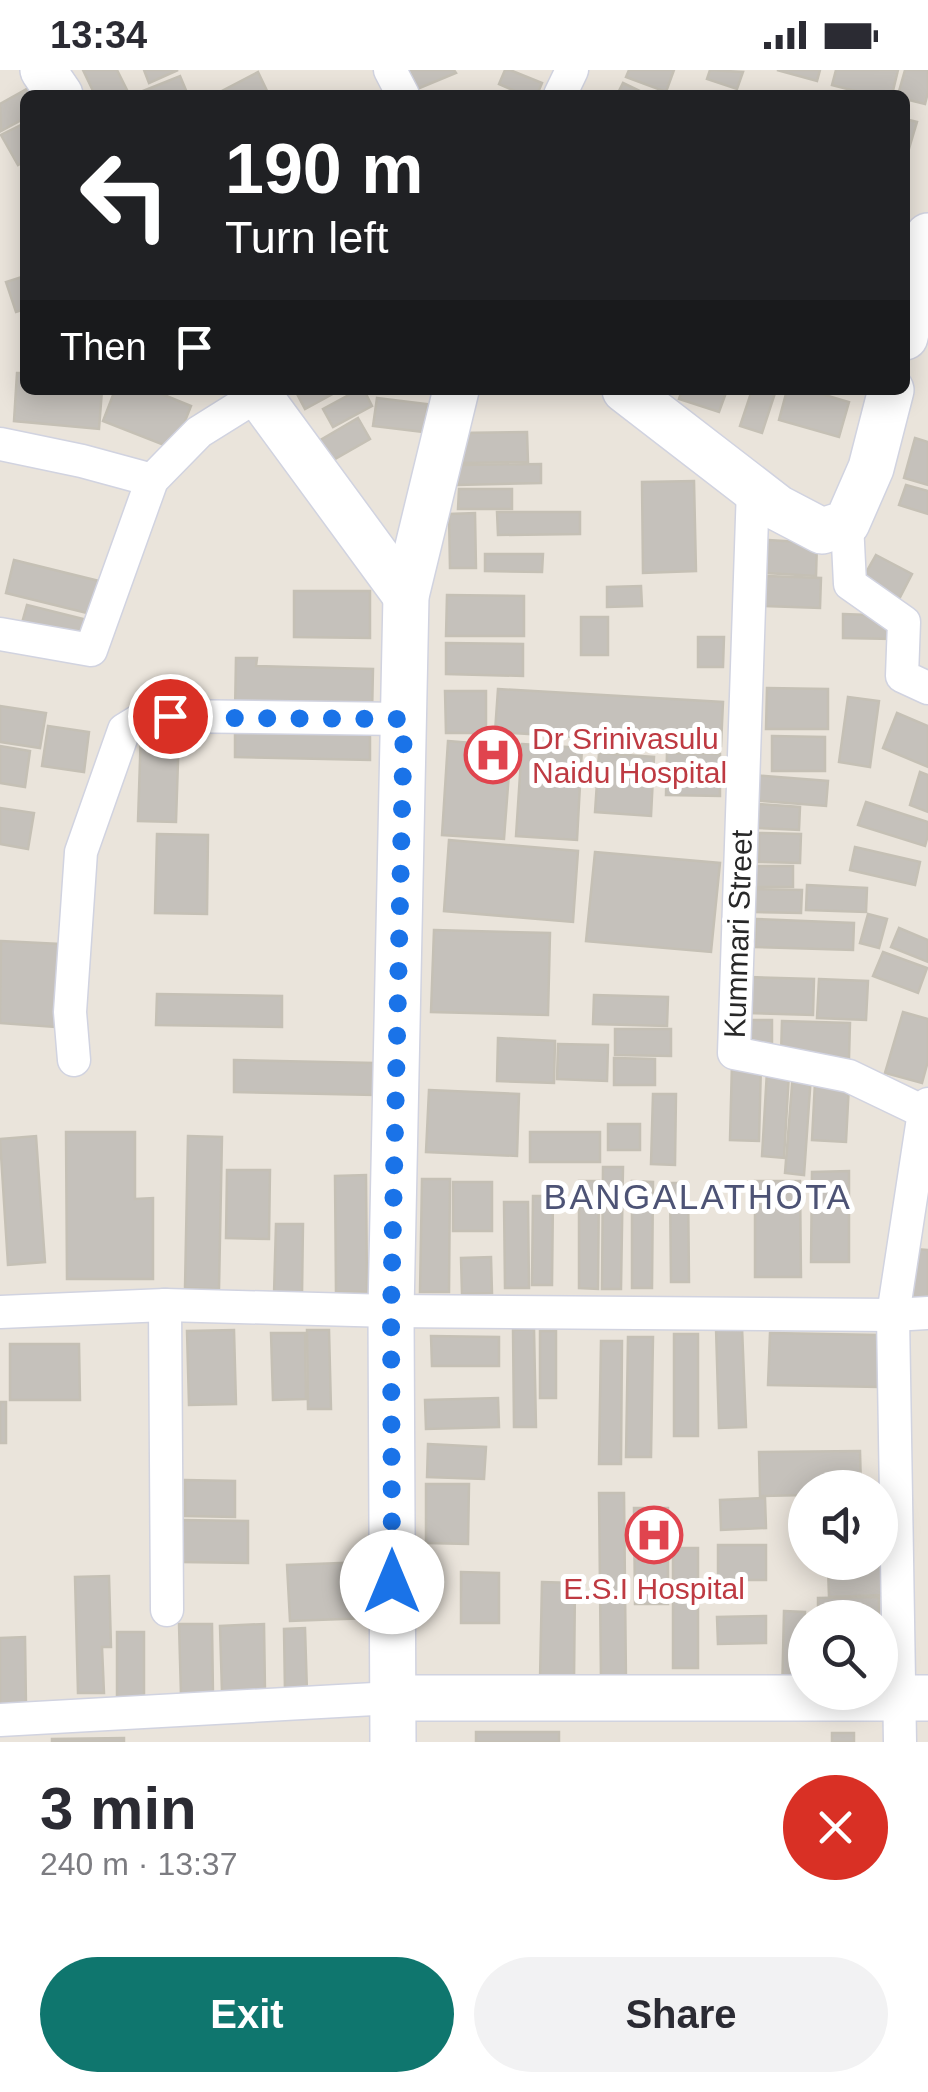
<!DOCTYPE html>
<meta charset="utf-8">
<style>
:root{--surface:#fff;--page:#f2f2f3;--text:#2b2b33;--muted:#7c7c81;--accent:#0f766e}
body{margin:0;font-family:Helvetica,sans-serif;background:var(--page);color:var(--text);height:100vh;display:flex;flex-direction:column;font-size:38px;white-space:nowrap}
*{box-sizing:border-box;margin:0}
p{font-size:32px;color:var(--muted)}
.icon{flex:none;width:55px;height:55px;fill:none;stroke:currentColor;stroke-width:2;stroke-linecap:round;stroke-linejoin:round}
.map{position:relative;height:1672px;overflow:hidden}
.side{display:flex;flex-direction:column;background:var(--surface);flex:1}
.side>*{flex:none}
.hud{position:absolute;left:20px;top:20px;width:890px;height:305px;border-radius:15px;box-shadow:0 5px 25px #0003;background:#202124;color:#fff;overflow:hidden}
.fabs{position:absolute;left:788px;top:1400px;display:grid;gap:20px}
.fabs a{display:grid;place-items:center;width:110px;height:110px;border-radius:50%;background:var(--surface);box-shadow:0 5px 25px #0003;font-size:50px}
.pin{position:absolute;display:grid;place-items:center;width:85px;height:85px;color:#fff;margin:-42px;border:5px solid #fff;border-radius:50%;box-shadow:0 2px 10px #0007}
.me{position:absolute;width:110px;margin:-55px;rotate:0deg;stroke-linejoin:round;filter:drop-shadow(0 0 8px #0008)}
.turn{display:flex;align-items:center;gap:35px;height:210px;padding:0 40px;font-size:45px}
.turn .icon{width:130px;height:130px;stroke-width:2.5}
.turn b{display:block;font-size:70px;line-height:85px}
.then{display:flex;align-items:center;height:95px;padding:0 40px;background:#0003;gap:20px;font-size:38px}
.round{display:grid;place-items:center;flex:none;width:105px;height:105px;border-radius:52px;background:var(--page)}
.head{display:flex;align-items:center;justify-content:space-between;height:170px;padding:0 40px}
h1{font-size:60px;font-weight:800;line-height:75px}
.button{display:flex;gap:20px;margin-top:auto;padding:20px 40px}
.button a{flex:1;height:115px;border-radius:60px;background:var(--accent);color:#fff;font-size:40px;font-weight:800;line-height:115px;text-align:center}
.button a+a{background:var(--page);color:var(--text)}
.status{display:flex;justify-content:space-between;align-items:center;height:70px;padding:0 50px;background:var(--surface);direction:ltr}
.status svg{height:28px;fill:currentColor}
.map>svg:first-child{display:block}
</style>
<div class="status"><b>13:34</b><svg viewBox="0 0 49 12"><path d="M0 12V9h3v3zM5 12V6h3v6zM10 12V3h3v9zM15 12V0h3v12zM26 1h20v11H26zM47 4h2v5h-2z"/></svg></div>
<div class="map">
<svg width="928" height="1672" viewBox="0 0 928 1672">
<rect width="100%" height="100%" fill="#eae4db"/>
<g fill="#c5c1bb" stroke="#c5c0b5" stroke-width="2.5">
<path d="M83,0H117L127,20L118,25H95Z"/>
<path d="M144,0H178L149,13Z"/>
<path d="M409,0H454L456,3L417,19Z"/>
<path d="M505,0H510L542,13L537,25H524L499,14Z"/>
<path d="M629,0H674L666,22L626,7Z"/>
<path d="M710,0L743,2L737,19L707,9Z"/>
<path d="M777,0H820L817,11Z"/>
<path d="M836,0H898L892,25H871L832,15Z"/>
<path d="M905,0H928V22L925,34L905,29V25H898Z"/>
<path d="M258,2L269,25H214Z"/>
<path d="M180,6L188,25H145L143,21Z"/>
<path d="M623,13L648,25H617Z"/>
<path d="M34,15L40,25H25V48L1,61L0,34Z"/>
<path d="M905,49L917,52L905,92Z"/>
<path d="M25,53V91L18,95L1,65Z"/>
<path d="M25,206V239L16,242L6,212Z"/>
<path d="M17,303H25V320H102L99,359L14,351Z"/>
<path d="M115,320H152L191,336L174,379L103,351Z"/>
<path d="M295,320H340L305,339Z"/>
<path d="M358,320H364L372,336L333,357L323,339Z"/>
<path d="M682,320H727L719,342L679,329Z"/>
<path d="M752,320H776L762,363L740,356Z"/>
<path d="M787,320H808L849,332L839,367L779,350Z"/>
<path d="M377,328L427,334L424,362L373,356Z"/>
<path d="M358,348L370,369L328,393L317,372Z"/>
<path d="M527,362L528,392L459,393L458,363Z"/>
<path d="M915,368L928,372V415L904,408Z"/>
<path d="M541,394V413L458,415V395Z"/>
<path d="M694,411L696,501L643,503L642,412Z"/>
<path d="M906,415L928,421V444L899,435Z"/>
<path d="M459,419H512V439H458Z"/>
<path d="M497,442H580V464L498,465Z"/>
<path d="M475,443L476,498H450L449,444Z"/>
<path d="M768,470L817,473L816,506L766,503Z"/>
<path d="M485,484H543L542,502L485,501Z"/>
<path d="M876,485L912,504L896,535L859,515Z"/>
<path d="M14,490L103,512L95,545L6,523Z"/>
<path d="M767,506L821,508L820,538L765,536Z"/>
<path d="M641,516L642,536L607,537V517Z"/>
<path d="M294,521H370V568L294,567Z"/>
<path d="M447,525L524,526V566H446Z"/>
<path d="M27,535L87,550L81,575L20,560Z"/>
<path d="M843,544L895,546L893,569L843,568Z"/>
<rect x="581" y="547" width="27" height="38"/>
<path d="M698,567H724L723,597H698Z"/>
<path d="M446,573L523,574V606L446,604Z"/>
<path d="M236,588H257L256,596L373,599L372,645L235,642Z"/>
<path d="M767,618L828,619V659H766Z"/>
<path d="M498,619L723,632L721,676L495,662Z"/>
<path d="M445,621H486V663H446Z"/>
<path d="M848,627L879,631L870,697L839,692Z"/>
<path d="M0,636L46,643L40,678L0,672Z"/>
<path d="M897,643L928,656V697L883,678Z"/>
<path d="M48,656L89,662L84,702L42,696Z"/>
<path d="M235,659L370,662V690L235,687Z"/>
<path d="M141,660L179,661L176,752L138,751Z"/>
<path d="M772,666L825,667V701H772Z"/>
<path d="M448,671L511,676L504,769L442,765Z"/>
<path d="M522,674L582,678L577,770L516,766Z"/>
<path d="M0,676L30,681L25,717L0,713Z"/>
<path d="M599,683L654,687L651,746L595,742Z"/>
<path d="M667,683L720,684V726L666,725Z"/>
<path d="M920,702L928,705V742L910,735Z"/>
<path d="M753,705L828,711L826,736L751,730Z"/>
<path d="M866,732L928,752V765L925,776L858,755Z"/>
<path d="M759,734L800,737L799,760L758,758Z"/>
<path d="M0,738L34,743L28,779L0,774Z"/>
<path d="M759,763L801,764L800,793L759,792Z"/>
<path d="M157,764L208,765L207,844L155,843Z"/>
<path d="M449,770L578,781L573,852L444,841Z"/>
<path d="M855,777L920,792L915,815L850,800Z"/>
<path d="M595,782L720,793L711,882L586,871Z"/>
<rect x="751" y="796" width="42" height="21"/>
<path d="M807,815L867,818L866,842L806,840Z"/>
<path d="M756,819L802,820L801,843L755,842Z"/>
<path d="M868,844L887,849L879,878L860,873Z"/>
<path d="M756,849L854,853L853,880L755,877Z"/>
<path d="M899,858L928,870V892L891,877Z"/>
<path d="M434,860L550,863L548,945L431,942Z"/>
<path d="M1,871L60,874L55,957L0,953Z"/>
<path d="M883,882L927,898L918,923L873,906Z"/>
<path d="M749,907L814,909L813,945L748,943Z"/>
<path d="M819,909L868,911L866,950L817,948Z"/>
<path d="M157,924L282,926V957L156,955Z"/>
<path d="M594,925L668,927L667,956L593,954Z"/>
<path d="M903,942L928,949V991L922,1013L885,1003Z"/>
<rect x="748" y="950" width="24" height="29"/>
<path d="M782,951L850,953L849,988L781,985Z"/>
<path d="M615,959H671V986L615,985Z"/>
<path d="M498,968L555,971L554,1013L497,1011Z"/>
<path d="M558,974L608,975L607,1011L557,1009Z"/>
<path d="M614,988L655,989V1015H614Z"/>
<path d="M234,990L375,993V1025L234,1022Z"/>
<path d="M732,993L761,994L759,1071L730,1070Z"/>
<path d="M767,1001L789,1003L784,1088L762,1086Z"/>
<path d="M793,1003L811,1005L804,1105L785,1103Z"/>
<path d="M815,1012L849,1014L846,1072L812,1070Z"/>
<path d="M429,1020L519,1024L517,1086L426,1082Z"/>
<path d="M653,1024H676L675,1095L651,1094Z"/>
<rect x="608" y="1054" width="32" height="26"/>
<path d="M66,1062H135V1129L153,1128V1209H67Z"/>
<rect x="530" y="1062" width="70" height="30"/>
<path d="M36,1066L45,1192L8,1195L0,1069Z"/>
<path d="M188,1066L222,1067L219,1219L185,1218Z"/>
<path d="M603,1097H623L621,1219H602Z"/>
<path d="M227,1100H270L269,1169L226,1168Z"/>
<path d="M849,1101V1192H811L812,1102Z"/>
<path d="M366,1105L367,1222H336L335,1106Z"/>
<path d="M422,1109H450L449,1222H420Z"/>
<path d="M579,1111H599L598,1219L579,1218Z"/>
<path d="M632,1111L653,1112L652,1218H632Z"/>
<path d="M755,1111H800L801,1207H755Z"/>
<rect x="453" y="1112" width="39" height="49"/>
<path d="M670,1113H688L689,1212H671Z"/>
<path d="M533,1126H553L552,1215H532Z"/>
<path d="M504,1132H528L529,1218H505Z"/>
<path d="M276,1154H303L302,1225L274,1224Z"/>
<path d="M915,1179L928,1180V1228L912,1227Z"/>
<path d="M491,1187L492,1223L462,1224L461,1188Z"/>
<path d="M742,1257L746,1357L719,1358L716,1258Z"/>
<path d="M534,1259L536,1357H514L513,1260Z"/>
<path d="M234,1260L236,1334L189,1335L187,1261Z"/>
<path d="M307,1260H329L331,1339H308Z"/>
<rect x="540" y="1261" width="16" height="67"/>
<path d="M271,1263H305L306,1329L273,1330Z"/>
<path d="M770,1263L880,1265L879,1317L768,1315Z"/>
<rect x="674" y="1264" width="24" height="102"/>
<path d="M431,1266L499,1267V1296H432Z"/>
<path d="M628,1267H653L651,1387H626Z"/>
<path d="M601,1271H622L621,1394H599Z"/>
<path d="M10,1274H79L80,1330H10Z"/>
<path d="M498,1328L499,1357L426,1359L425,1330Z"/>
<rect x="0" y="1332" width="6" height="41"/>
<path d="M428,1374L486,1377L484,1409L427,1407Z"/>
<path d="M860,1381L861,1418H805V1425L760,1426L759,1382Z"/>
<path d="M185,1410L235,1411V1447L185,1446Z"/>
<path d="M426,1414H469L468,1474L426,1473Z"/>
<path d="M599,1423H624L626,1610H601Z"/>
<path d="M765,1428L766,1458L721,1460L720,1430Z"/>
<path d="M634,1438H668V1534H635Z"/>
<path d="M182,1450L248,1451V1493L182,1492Z"/>
<rect x="718" y="1475" width="48" height="35"/>
<rect x="673" y="1478" width="25" height="120"/>
<path d="M367,1492L370,1548L290,1551L287,1495Z"/>
<path d="M882,1495L883,1525L829,1527L828,1497Z"/>
<path d="M461,1502L499,1503V1553H461Z"/>
<path d="M109,1506L111,1577H102L104,1623H78L75,1507Z"/>
<path d="M542,1512L575,1513L574,1611L540,1610Z"/>
<path d="M879,1527V1547L818,1548V1528Z"/>
<path d="M784,1541L805,1542L803,1627L782,1626Z"/>
<path d="M766,1546V1573L718,1574L717,1547Z"/>
<path d="M179,1554H212L213,1625H181Z"/>
<path d="M264,1554L265,1621L222,1622L220,1556Z"/>
<path d="M305,1558L307,1622L285,1623L284,1559Z"/>
<rect x="117" y="1562" width="27" height="72"/>
<path d="M25,1567L26,1635L0,1636V1568Z"/>
<rect x="476" y="1662" width="83" height="10"/>
<rect x="832" y="1663" width="22" height="9"/>
<path d="M124,1668V1672H52V1669Z"/>
</g>
<g fill="none" stroke-linecap="round" stroke-linejoin="round">
<g stroke="#d1d3e0" stroke-width="35">
<g id="street">
<path d="M390,0L403,25"/>
<path d="M560,25L572,0"/>
<path d="M0,374L82,391L152,410"/>
<path d="M753,418L734,983L849,1006L924,1042L928,1034"/>
<path d="M847,453L850,514L904,552L902,606L928,618"/>
<path d="M0,564L91,580L152,410L199,362L258,325"/>
<path d="M74,990L70,942L81,782L124,660L137,652L170,646L403,649"/>
<path d="M165,1235L167,1540"/>
<path d="M0,1242L165,1235L391,1241L893,1245L928,1243"/>
<path d="M0,1650L392,1628"/>
<path d="M900,1672L893,1245L924,1042"/>
</g>
</g>
<g stroke="#d1d3e0" stroke-width="48">
<g id="secondary">
<path d="M43,0L60,25"/>
<path d="M905,267L928,166"/>
<path d="M255,320L406,526"/>
<path d="M625,320L778,438L822,461L847,453L871,398L891,320"/>
<path d="M392,1628H928"/>
<path d="M393,1672L391,1241L406,526L456,320"/>
</g>
</g>
<use href="#street" stroke="#fff" stroke-width="32"/>
<use href="#secondary" stroke="#fff" stroke-width="45"/>
</g>
<g fill="none" stroke-linecap="round" stroke-linejoin="round">
<path stroke="#1a73e8" stroke-width="18" stroke-dasharray="0 32.4" d="M170,646L224,648L404,649L391,1241L392,1512"/>
</g>
<defs>
<g id="hospital-ring" transform="scale(2.875)"><circle r="9.5" fill="#fff" stroke="#e0444e" stroke-width="1.5"/><path d="M-5-5h3v3.5h4V-5h3V5h-3V1.5h-4V5h-3Z" fill="#e0444e"/></g>
</defs>
<g fill-rule="evenodd">
<use href="#hospital-ring" x="493" y="685"/>
<use href="#hospital-ring" x="654" y="1465"/>
</g>
<g text-anchor="middle" dominant-baseline="central" stroke-width="10" stroke-linejoin="round" paint-order="stroke">
<g font-size="30" fill="#be3a42" stroke="#fff" text-anchor="start">
<text x="532" y="668">Dr Srinivasulu<tspan x="532" dy="34">Naidu Hospital</tspan></text>
<text x="654" y="1518" text-anchor="middle">E.S.I Hospital</text>
</g>
<g font-size="30" fill="#282828" stroke="#fff">
<text transform="translate(738 864) rotate(-88)">Kummari Street</text>
</g>
<g font-size="35" letter-spacing="2.5" fill="#4d5375" stroke="#fff">
<text x="698" y="1126">BANGALATHOTA</text>
</g>
</g>
</svg>
<div class="fabs">
<a><svg class="icon" aria-label="sound" viewBox="0 0 24 24"><path d="M4 9h4l5-4v14l-5-4H4zM17 9q2 3 0 6"/></svg></a>
<a><svg class="icon" aria-label="search" viewBox="0 0 24 24"><circle cx="10" cy="10" r="6"/><path d="M15 15l6 6"/></svg></a>
</div>
<div class="pin" style="left:170px;top:646px;background:#d93025"><svg class="icon" aria-label="arrive" viewBox="0 0 24 24"><path d="M6 21V4h12l-3 4 3 4H6"/></svg></div>
<svg class="me" style="left:392px;top:1512px" viewBox="-20 -20 40 40"><circle r="19" fill="#fff"/><path d="M0-13L10 11 0 6-10 11z" fill="#1a73e8"/></svg>
<div class="hud">
<div class="turn"><svg class="icon" aria-label="left" viewBox="0 0 24 24"><path d="M17 20v-9H6M10 6l-5 5 5 5"/></svg><div><b>190 m</b>Turn left</div></div>
<div class="then">Then<svg class="icon" aria-label="arrive" viewBox="0 0 24 24"><path d="M6 21V4h12l-3 4 3 4H6"/></svg></div>
</div>
</div>
<section class="side">
<div class="head"><div><h1>3 min</h1><p>240 m · 13:37</p></div><a class="round" style="background:#d93025;color:#fff"><svg class="icon" aria-label="close" viewBox="0 0 24 24"><path d="M6 6l12 12M18 6L6 18"/></svg></a></div>
<div class="button"><a>Exit</a><a>Share</a></div>
</section>
